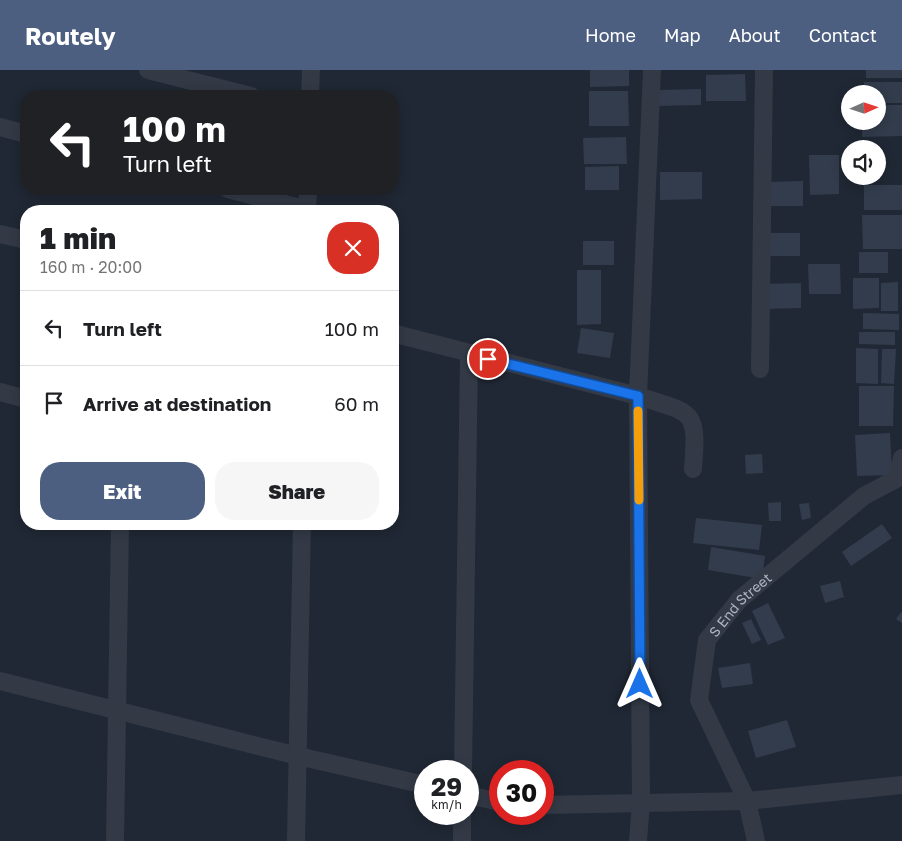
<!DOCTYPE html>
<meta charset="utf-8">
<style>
:root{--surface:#fff;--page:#f6f6f6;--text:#202124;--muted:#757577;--line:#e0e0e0;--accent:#4d5f81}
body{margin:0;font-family:"Golos Text",sans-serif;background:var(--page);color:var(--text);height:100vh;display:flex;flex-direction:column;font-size:19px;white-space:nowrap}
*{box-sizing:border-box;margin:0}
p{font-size:16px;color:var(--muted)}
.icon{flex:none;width:28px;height:28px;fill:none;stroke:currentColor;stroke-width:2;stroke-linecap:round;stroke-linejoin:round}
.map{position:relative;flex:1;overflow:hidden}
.panel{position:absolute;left:20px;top:135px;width:379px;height:325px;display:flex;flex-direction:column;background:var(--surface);border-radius:20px;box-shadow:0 2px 12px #0003}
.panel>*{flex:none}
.guide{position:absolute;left:20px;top:20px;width:379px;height:105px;border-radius:20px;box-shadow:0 2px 12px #0003;background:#202124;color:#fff;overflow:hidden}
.needle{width:32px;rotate:87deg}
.tools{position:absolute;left:841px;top:15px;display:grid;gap:10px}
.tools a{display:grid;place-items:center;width:45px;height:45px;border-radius:50%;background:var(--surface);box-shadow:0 2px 12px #0003;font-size:25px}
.speed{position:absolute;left:414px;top:690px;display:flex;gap:10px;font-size:25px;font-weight:700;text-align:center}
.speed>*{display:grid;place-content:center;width:65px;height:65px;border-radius:50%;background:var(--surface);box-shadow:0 2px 12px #0003;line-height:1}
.speed small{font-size:12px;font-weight:400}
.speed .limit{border:8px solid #d22;background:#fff;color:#111}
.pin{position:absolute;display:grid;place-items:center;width:42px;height:42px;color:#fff;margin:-21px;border:2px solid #fff;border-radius:50%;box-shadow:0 1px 5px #0007}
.me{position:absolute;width:55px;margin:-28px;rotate:0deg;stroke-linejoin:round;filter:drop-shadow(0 0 4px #0008)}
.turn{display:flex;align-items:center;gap:18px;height:105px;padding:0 20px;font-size:22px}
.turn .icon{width:65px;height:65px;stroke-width:2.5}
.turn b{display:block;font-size:35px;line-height:42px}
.round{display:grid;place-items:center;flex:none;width:52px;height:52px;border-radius:20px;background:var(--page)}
.headline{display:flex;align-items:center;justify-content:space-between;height:85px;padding:0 20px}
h1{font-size:30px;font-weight:800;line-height:38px}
.button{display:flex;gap:10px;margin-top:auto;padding:10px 20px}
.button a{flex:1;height:58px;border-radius:20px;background:var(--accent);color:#fff;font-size:20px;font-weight:800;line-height:58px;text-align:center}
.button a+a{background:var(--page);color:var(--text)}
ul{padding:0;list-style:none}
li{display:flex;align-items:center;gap:15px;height:75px;padding:0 20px;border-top:1px solid var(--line)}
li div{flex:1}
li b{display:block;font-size:19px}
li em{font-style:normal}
header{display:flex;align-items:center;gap:30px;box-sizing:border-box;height:70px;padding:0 25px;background:var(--accent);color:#fff}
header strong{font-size:24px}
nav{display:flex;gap:28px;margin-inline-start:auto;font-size:18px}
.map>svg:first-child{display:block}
</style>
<header>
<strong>Routely</strong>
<nav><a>Home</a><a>Map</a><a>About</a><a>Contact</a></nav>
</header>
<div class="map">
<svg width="902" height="771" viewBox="0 0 902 771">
<rect width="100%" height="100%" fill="#202835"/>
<g fill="#323c4c">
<path d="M590,0H629V16L590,17Z"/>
<rect x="866" y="0" width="36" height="8"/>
<path d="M745,4L746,31H706V5Z"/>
<path d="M864,12H902V33H878V24H864Z"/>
<path d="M701,19V35L659,36V20Z"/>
<path d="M589,21H628L629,56H589Z"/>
<path d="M878,35H902V66L862,67V51H878Z"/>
<path d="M626,67L627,94H584L583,68Z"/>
<path d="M809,85H839V124L810,125Z"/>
<path d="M619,96V120H585V97Z"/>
<path d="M660,102H702V129L660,130Z"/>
<path d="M803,111V136H767V112Z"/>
<rect x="864" y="115" width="38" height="25"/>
<path d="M862,145H902V179H863Z"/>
<path d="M767,163H800V186H768Z"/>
<rect x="583" y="171" width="31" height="24"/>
<rect x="859" y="182" width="29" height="21"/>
<path d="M808,194H840L841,224H809Z"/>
<path d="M577,200H601V254L577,255Z"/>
<path d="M853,208H879V238L853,239Z"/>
<path d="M898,212V241H881V213Z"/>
<path d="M801,213V238L763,239V214Z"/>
<path d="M863,243L899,244V260L863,259Z"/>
<path d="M581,258L614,263L610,288L577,283Z"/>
<path d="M859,262H895V275L859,274Z"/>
<path d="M856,278L878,279V314L856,313Z"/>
<path d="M882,279H896L894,314L881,313Z"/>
<path d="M859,316H894L893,356H859Z"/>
<path d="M890,363L892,405L857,406L855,365Z"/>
<path d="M762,384L763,403L746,404L745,385Z"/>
<path d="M781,432V451H769L768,433Z"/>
<path d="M809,433L811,448L802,450L799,434Z"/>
<path d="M696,448L762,455L759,480L693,473Z"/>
<path d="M882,454L892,468L851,496L842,482Z"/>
<path d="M711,477L765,486L762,509L708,500Z"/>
<path d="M840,511L844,527L825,533L820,516Z"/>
<path d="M768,533L785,568L768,575L752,541Z"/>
<path d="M902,541V553L896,549Z"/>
<path d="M751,549L761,570L752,574L742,553Z"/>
<path d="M750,593L753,614L722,618L718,598Z"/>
<path d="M787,650L796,677L756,688L748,661Z"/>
</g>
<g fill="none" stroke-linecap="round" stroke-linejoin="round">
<g stroke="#333a46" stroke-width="18">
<path d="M148,0L251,26"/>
<path d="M652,0L638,326C693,344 698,338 693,399"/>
<path d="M310,26L311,0"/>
<path d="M0,57L26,64"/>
<path d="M228,119L307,140"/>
<path d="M307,141L308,119"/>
<path d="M0,164L26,170"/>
<path d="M392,263L638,326L641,733L638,771"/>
<path d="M760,299L764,0"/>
<path d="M0,322L26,329"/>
<path d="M0,611L298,686L425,715"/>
<path d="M463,701L469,284"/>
<path d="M468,725L500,732"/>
<path d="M542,735L747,731L902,715"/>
<path d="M115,771L120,454"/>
<path d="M296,771L302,454"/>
<path d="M462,771V744"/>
<path id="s1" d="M756,771L747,731L699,630L707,570L739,530L864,426L896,409L902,388"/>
</g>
</g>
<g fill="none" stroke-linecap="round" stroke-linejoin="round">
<g stroke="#114b97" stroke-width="12">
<path id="route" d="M488,289L638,326L640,614"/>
</g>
<use href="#route" stroke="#1a73e8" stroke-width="9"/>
<path stroke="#f59e0b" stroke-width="9" d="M638,341L639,430"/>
</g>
<g text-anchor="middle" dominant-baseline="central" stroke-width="5" stroke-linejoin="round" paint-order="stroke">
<g font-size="14" fill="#adb5c3" stroke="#19202a">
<text stroke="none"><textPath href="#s1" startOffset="262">S End Street</textPath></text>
</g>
</g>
</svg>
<div class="tools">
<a><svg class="needle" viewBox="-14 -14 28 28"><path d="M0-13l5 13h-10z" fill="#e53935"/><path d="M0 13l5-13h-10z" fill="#757577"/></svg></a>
<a><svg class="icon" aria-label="sound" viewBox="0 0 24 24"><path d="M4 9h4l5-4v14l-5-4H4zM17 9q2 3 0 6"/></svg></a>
</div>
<div class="speed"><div>29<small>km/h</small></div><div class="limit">30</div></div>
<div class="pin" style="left:488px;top:289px;background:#d93025"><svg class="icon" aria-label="arrive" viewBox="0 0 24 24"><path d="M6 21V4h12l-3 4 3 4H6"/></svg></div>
<svg class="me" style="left:640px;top:614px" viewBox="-20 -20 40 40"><path d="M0-17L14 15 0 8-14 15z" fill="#1a73e8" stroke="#fff" stroke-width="4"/></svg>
<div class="guide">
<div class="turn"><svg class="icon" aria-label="left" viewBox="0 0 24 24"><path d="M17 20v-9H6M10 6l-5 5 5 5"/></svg><div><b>100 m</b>Turn left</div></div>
</div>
<section class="panel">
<div class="headline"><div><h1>1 min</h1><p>160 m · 20:00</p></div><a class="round" style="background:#d93025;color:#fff"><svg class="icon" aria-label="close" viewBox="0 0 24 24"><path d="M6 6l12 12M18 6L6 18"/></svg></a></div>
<ul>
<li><svg class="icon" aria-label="left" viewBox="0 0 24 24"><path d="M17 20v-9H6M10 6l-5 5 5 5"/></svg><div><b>Turn left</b></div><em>100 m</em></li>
<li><svg class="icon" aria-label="arrive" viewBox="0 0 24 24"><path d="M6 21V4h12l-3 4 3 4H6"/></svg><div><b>Arrive at destination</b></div><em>60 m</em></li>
</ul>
<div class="button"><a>Exit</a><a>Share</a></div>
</section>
</div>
